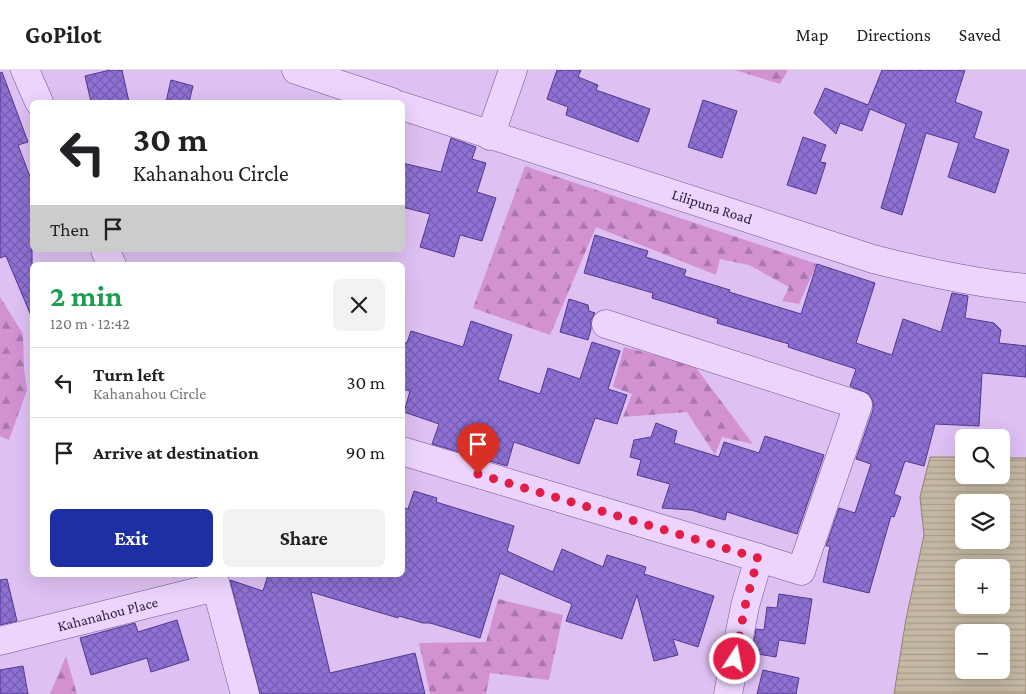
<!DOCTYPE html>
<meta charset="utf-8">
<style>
:root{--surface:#fff;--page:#f2f2f2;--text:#202124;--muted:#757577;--line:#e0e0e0;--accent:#1e2fa4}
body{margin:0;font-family:"Crimson Pro",serif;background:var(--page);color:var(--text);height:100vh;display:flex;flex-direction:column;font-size:19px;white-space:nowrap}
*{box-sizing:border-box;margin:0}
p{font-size:16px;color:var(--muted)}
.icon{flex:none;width:28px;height:28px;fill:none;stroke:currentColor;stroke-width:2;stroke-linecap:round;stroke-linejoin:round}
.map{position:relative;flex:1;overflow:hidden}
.details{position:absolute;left:30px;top:192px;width:375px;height:315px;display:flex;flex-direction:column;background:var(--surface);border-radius:8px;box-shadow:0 5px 20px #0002}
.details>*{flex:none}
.hud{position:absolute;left:30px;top:30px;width:375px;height:152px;border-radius:8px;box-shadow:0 5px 20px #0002;background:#fff;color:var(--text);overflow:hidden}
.tools{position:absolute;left:955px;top:359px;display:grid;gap:10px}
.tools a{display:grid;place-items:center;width:55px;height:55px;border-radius:8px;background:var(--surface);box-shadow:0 5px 20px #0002;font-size:25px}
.pin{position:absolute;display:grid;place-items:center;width:42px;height:42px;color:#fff;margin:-51px -21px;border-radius:50% 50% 50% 0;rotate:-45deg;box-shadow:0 0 5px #0007}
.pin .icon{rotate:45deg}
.me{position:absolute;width:55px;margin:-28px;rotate:11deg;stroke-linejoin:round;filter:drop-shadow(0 0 4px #0008)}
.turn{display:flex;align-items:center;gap:18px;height:105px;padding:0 20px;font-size:22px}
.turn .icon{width:65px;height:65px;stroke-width:2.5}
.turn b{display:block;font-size:35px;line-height:42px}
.then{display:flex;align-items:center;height:48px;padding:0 20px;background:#0003;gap:10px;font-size:19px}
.round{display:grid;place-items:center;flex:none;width:52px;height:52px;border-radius:8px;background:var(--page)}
.summary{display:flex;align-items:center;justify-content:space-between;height:85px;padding:0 20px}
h1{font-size:30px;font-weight:700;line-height:38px;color:#1e9e55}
.cta{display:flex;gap:10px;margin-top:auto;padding:10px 20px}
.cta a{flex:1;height:58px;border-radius:8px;background:var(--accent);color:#fff;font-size:20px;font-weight:700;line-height:58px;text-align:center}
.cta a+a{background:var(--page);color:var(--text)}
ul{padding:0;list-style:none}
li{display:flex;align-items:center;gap:15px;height:70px;padding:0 20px;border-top:1px solid var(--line)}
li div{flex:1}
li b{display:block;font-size:19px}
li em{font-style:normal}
header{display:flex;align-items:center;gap:30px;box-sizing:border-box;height:70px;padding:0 25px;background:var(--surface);border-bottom:1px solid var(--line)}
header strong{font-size:24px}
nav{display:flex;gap:28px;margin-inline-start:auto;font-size:18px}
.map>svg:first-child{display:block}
</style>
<header>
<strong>GoPilot</strong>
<nav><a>Map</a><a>Directions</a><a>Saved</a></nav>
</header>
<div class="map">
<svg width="1026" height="624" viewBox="0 0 1026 624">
<defs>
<pattern id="forest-firs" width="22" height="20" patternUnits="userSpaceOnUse" patternTransform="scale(1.25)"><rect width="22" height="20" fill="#d292d2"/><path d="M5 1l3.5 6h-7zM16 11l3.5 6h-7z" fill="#aa76ac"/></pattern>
<pattern id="water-rules" width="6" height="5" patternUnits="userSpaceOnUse" patternTransform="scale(1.25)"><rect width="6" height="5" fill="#c4b7a3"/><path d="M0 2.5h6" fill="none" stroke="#a89d8d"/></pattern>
<pattern id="building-cross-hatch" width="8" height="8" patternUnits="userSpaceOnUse" patternTransform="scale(1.25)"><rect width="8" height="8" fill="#8f71d5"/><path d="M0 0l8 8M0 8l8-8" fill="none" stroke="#755cae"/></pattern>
</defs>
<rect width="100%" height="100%" fill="#dec0f3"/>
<g fill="url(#forest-firs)">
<path d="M735,0H788L780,14Z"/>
<path d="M525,96L817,194L799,234L782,231L789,217L749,195L720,189L716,205L596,157L550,265L473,238Z"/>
<path d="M0,227L23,264L24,299L27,320L9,370L0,366Z"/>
<path d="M624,277L694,295L753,374L722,367L715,385L687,342L623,347L632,324L613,317Z"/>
<path d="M498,529L563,545L549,610L490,603L486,624H430L419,573L486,572Z"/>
<path d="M66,586L77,624H50Z"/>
</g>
<path fill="url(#water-rules)" stroke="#938469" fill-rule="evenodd" d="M930,387H964V405H1001V388H1026V624H894L906,549L924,465L920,427ZM964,432H1001V470H964ZM964,498H1001V535H964ZM964,562H1001V600H964Z"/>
<g fill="url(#building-cross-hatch)" stroke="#513890">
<path d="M110,0H122L129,32H91L85,6Z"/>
<path d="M557,0H581L578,7L598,15L596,20L650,39L638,72L566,45L568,37L547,29Z"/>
<path d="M882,0H965L955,32L982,42L974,68L1009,80L995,123L948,107L959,73L926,63L902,145L881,138L906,54L870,39L862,61L840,53L836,64L814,43L825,18L868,35Z"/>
<path d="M2,2L28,72L18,75L32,112V248L6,186L0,188V3Z"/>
<path d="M171,10L193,16L189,32H166Z"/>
<path d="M703,30L737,41L722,88L688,77Z"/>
<path d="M803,67L826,75L820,92L826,93L816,124L787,115Z"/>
<path d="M451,68L476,77L472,89L486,93L477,122L496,128L482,171L460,165L454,187L420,177L430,144L402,137V93L441,102Z"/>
<path d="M595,165L648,181L646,187L686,200L684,206L730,220L729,222L801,244L817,194L875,213L856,273L892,285L903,249L941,262L952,223L968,226L965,248L994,253L1001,260L999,273L1026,276V307L982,303L979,356L935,354L924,396L905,391L894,424L901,427L894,447L891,446L869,523L823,512L830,476H826L839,438L855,443L871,394L856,389L873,340V332L869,324L850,316L856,299L788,277L789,274L717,253L718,249L652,228L653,223L584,203Z"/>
<path d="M569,229L588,235L589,241L595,243L591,250V259L588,270L560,262Z"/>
<path d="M471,251L512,265L498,310L540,324L548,298L580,309L592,272L620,281L608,319L627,325L617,354L595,348L579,394L514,372L507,396L432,374L439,354L404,342L410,321L402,319V272L407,273L411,261L463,277Z"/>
<path d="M656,353L677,361L674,373L719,387L724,372L759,383L765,366L824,385L797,464L727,442L725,450L691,440L662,438L670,414L637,405L641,390L630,387L634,370L651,367Z"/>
<path d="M414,421L437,428L436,432L514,456L507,481L553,502L562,479L603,497L607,485L646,497L644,504L714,526L698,577L673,569L678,585L654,591L637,525L622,569L566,551L572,534L500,503L480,568L430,553H423L399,546L398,548L311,522L330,603L415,583L425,624H260L230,510L263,521L268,505H402V437L408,439Z"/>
<path d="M7,509L17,551L0,555V510Z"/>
<path d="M779,524L812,529L805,574L779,570L776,587L752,583L756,559L764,560L767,537L777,538Z"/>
<path d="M177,550L189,590L151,602L147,588L91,605L80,568L135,553L138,562Z"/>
<path d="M23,596L28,624H0V600Z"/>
<path d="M763,600L799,608L796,624H757Z"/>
</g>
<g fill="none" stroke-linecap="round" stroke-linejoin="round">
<g stroke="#6d558e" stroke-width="29">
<g id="minor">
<path d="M25,0L39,32"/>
<path d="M296,0L392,32"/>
<path id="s1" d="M402,36L873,189C924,202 974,213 1026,218"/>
<path d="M490,66L513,0"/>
<path d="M105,180L112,195"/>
<path d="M606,254L858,335L801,501L759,488"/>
<path d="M402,381L759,488L745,536L728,624"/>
<path d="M213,505L245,624"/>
<path id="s2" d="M0,571L216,517"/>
</g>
</g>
<use href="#minor" stroke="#ecd4fc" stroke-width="28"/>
</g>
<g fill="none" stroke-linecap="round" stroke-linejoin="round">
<path stroke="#e11d48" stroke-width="9" stroke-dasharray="0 16.2" d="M478,404L758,488L745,536L735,589"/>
</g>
<g text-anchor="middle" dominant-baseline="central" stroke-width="4.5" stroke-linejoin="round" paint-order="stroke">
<g font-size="15" fill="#271c3c" stroke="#e9d0f9">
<text stroke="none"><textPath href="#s1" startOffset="326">Lilipuna Road</textPath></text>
<text stroke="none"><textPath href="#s2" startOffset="111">Kahanahou Place</textPath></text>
</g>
</g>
</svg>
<div class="tools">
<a><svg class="icon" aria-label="search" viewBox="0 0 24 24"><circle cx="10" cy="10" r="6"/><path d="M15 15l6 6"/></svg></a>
<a><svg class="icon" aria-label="layers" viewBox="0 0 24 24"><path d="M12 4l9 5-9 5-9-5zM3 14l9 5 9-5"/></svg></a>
<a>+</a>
<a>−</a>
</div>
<div class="pin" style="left:478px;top:404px;background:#d93025"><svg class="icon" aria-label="arrive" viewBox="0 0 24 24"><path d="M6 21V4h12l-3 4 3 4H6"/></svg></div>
<svg class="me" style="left:735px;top:589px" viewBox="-20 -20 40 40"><circle r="17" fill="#e11d48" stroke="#fff" stroke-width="3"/><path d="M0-11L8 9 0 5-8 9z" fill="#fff"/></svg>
<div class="hud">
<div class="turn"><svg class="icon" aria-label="left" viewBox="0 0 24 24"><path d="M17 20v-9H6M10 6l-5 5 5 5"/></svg><div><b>30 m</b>Kahanahou Circle</div></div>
<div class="then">Then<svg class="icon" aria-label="arrive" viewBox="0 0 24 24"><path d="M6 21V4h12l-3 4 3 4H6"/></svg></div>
</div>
<section class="details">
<div class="summary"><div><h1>2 min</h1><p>120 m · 12:42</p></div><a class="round"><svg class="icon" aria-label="close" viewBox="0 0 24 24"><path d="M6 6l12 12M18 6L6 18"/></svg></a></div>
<ul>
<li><svg class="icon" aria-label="left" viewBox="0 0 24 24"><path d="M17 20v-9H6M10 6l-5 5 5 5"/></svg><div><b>Turn left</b><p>Kahanahou Circle</p></div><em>30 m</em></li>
<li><svg class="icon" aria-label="arrive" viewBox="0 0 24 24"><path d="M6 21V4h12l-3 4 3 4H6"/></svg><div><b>Arrive at destination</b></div><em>90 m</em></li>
</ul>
<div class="cta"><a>Exit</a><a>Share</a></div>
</section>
</div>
